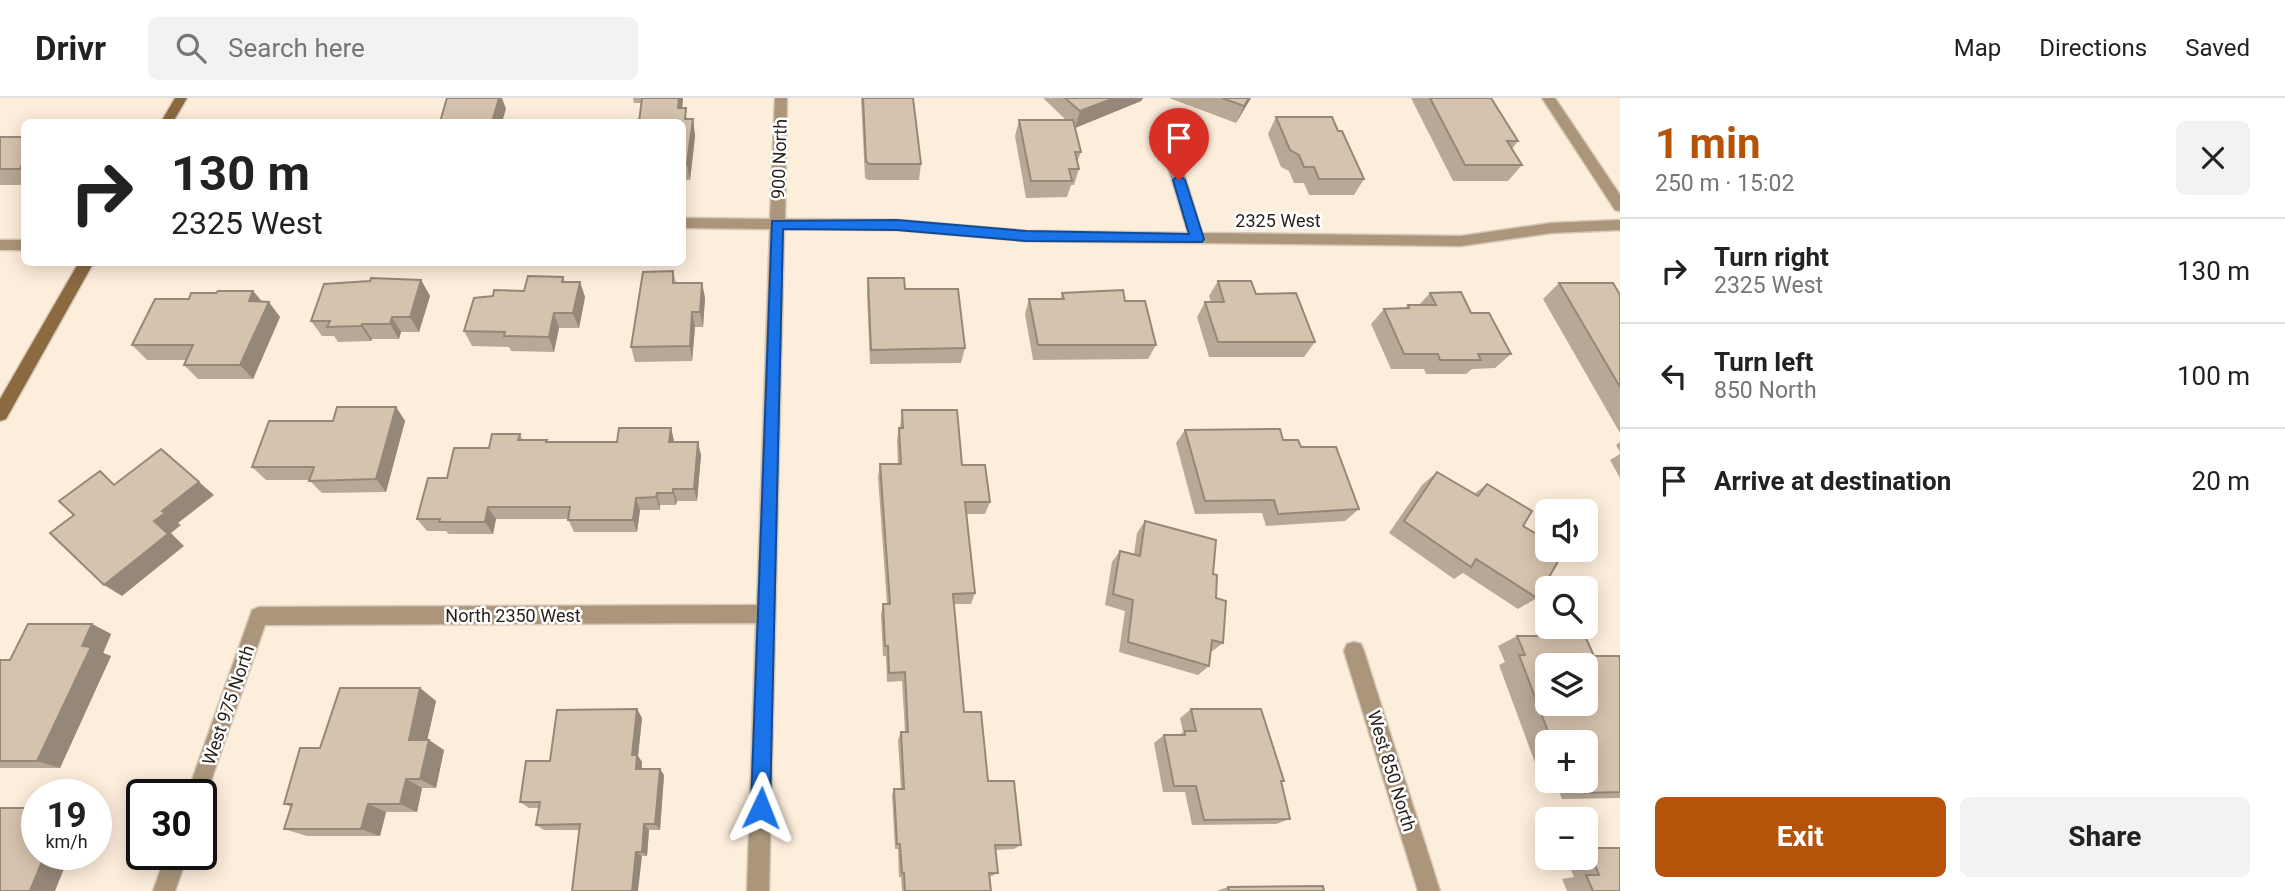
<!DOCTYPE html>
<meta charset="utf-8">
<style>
:root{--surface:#fff;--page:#f2f2f2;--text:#222;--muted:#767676;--line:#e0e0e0;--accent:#b45309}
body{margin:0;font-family:Roboto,sans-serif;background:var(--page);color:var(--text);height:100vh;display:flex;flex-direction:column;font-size:26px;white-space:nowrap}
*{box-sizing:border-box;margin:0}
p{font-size:23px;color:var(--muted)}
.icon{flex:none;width:38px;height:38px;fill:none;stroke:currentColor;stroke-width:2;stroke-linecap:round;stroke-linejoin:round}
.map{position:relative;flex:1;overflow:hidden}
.sheet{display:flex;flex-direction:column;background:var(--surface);width:665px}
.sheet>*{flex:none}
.top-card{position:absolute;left:21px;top:21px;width:665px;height:147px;border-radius:10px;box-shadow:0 4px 18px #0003;background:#fff;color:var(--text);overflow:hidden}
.fabs{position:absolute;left:1535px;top:401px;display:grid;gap:14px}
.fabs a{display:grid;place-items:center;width:63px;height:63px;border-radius:10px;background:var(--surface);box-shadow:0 4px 18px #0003;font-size:35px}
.speed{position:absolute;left:21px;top:681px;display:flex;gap:14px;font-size:35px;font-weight:700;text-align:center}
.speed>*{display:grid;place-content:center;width:91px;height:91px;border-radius:50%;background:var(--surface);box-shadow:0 4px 18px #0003;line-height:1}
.speed small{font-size:18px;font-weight:400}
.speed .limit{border:4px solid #111;border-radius:10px;background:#fff;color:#111}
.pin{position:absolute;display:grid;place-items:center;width:60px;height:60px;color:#fff;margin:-72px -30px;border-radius:50% 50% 50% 0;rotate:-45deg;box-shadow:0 0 7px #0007}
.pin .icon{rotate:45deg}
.me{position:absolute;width:77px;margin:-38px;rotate:2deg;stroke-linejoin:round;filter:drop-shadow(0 0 5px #0008)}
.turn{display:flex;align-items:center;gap:24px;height:147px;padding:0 35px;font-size:32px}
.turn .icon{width:91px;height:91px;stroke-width:2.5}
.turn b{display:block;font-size:49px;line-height:60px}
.round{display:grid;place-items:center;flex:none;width:74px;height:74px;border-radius:10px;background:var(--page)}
.summary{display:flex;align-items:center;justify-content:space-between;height:119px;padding:0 35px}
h1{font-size:42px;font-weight:700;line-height:52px;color:var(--accent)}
.cta{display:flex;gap:14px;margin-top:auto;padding:14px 35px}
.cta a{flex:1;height:80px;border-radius:10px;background:var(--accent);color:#fff;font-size:28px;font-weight:700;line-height:80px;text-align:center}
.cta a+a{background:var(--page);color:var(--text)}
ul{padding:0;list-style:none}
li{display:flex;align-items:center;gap:21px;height:105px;padding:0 35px;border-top:2px solid var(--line)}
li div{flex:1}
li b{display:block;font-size:26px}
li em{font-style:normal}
header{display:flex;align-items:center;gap:42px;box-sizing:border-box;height:98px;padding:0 35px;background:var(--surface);border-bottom:2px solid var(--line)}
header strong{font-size:33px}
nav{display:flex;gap:38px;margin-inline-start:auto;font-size:24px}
.search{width:490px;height:63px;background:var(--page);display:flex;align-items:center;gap:18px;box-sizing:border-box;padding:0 24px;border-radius:10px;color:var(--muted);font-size:26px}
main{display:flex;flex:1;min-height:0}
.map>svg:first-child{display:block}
</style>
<header>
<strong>Drivr</strong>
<div class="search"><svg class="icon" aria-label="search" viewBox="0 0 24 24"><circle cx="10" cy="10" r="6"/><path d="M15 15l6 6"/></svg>Search here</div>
<nav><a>Map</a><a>Directions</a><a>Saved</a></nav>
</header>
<main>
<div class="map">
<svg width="1620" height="793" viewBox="0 0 1620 793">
<rect width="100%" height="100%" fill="#fdeddb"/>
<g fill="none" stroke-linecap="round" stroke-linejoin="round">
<g stroke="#d6c8b8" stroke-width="3">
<g id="street">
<path d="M775,0H787L785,121L897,122L1026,133L1188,135L1166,62L1173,57L1180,62L1202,135L1461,138L1551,125L1620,122V132L1551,135L1461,148L1026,143L897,132L784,131L769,793H747L756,525L265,527L204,703L201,705V696H187L250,518L252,512L259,509L757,507L770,131L682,130V120L770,121Z"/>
<path d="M1542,0H1555L1620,97V113L1615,112Z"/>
<rect x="0" y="142" width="24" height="10"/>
<path d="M1354,544L1361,546L1364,553L1440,793H1418L1344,553L1347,546Z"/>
<path d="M166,756H188L175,793H153Z"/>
</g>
</g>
<g stroke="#d6c8b8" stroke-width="3">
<g id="secondary">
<path d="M175,0H187L173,24H161Z"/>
<path d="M79,164H94L6,321L0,323V301Z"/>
</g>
</g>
<use href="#street" fill="#ac967b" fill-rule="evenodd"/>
<use href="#secondary" fill="#8b6a42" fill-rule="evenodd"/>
</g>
<g fill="#b8a895">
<path d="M633,0H683L682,10L687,21H693L695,38L690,82H682V24L642,5H634Z"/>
<path d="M861,0H913L921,66L919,82H868L865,80Z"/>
<path d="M1043,0H1143L1141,3L1075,30L1081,54L1077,64L1079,71L1074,87H1071L1067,99L1026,100L1015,38L1019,22H1066Z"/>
<path d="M1169,0H1251L1236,25Z"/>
<path d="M1411,0H1491L1518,43L1512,51L1522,67L1508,83H1453Z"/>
<path d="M1276,19L1364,81L1354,97H1309L1304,85H1294L1289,73L1281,69L1268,36Z"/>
<rect x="0" y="39" width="24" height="48"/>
<path d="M673,173L676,185H702L705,200L703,229H695L692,263L635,264L631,249Z"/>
<path d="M563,179L565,184H580L585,199L579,230H559L554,254L511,253L509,249L472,248L464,233L493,198L524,193Z"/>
<path d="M868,180L905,191L965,250L961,265L870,266L867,195Z"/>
<path d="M421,182L430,198L419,234H401L399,241H372L371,243L338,244L334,238H322L311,223Z"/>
<path d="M1218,183L1256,196L1315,244L1304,259H1209L1197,219L1205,204H1211L1209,198Z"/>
<path d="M1559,185L1620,197V335L1543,201Z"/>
<path d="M253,193L262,203L280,219L253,281H198L184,267L186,262H147L132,247L216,195Z"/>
<path d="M1062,195L1125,203L1156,247L1148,261L1033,262L1025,216L1029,201H1061Z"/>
<path d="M1430,195L1511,256L1495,270L1472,271L1466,276H1426L1424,271H1391L1371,226L1384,211L1405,210L1408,207H1419Z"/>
<path d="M396,309L405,323L386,394L322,395L309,382H266L252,369L333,323Z"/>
<path d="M902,312L962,367L990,404L985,416H967L975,495L971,506H954L964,614L988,683L1021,747L1014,751L995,752L998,775L992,778H990L991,793H902L901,779H899L898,751H895L892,697L894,691H901L898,642L901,634H905L902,583L887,584L886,558H883L881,517L883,506H887L878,379L880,366H898L897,343L899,330H900Z"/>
<path d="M671,330L674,344L701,357L697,403H677L676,407H660V412H640L637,434H574L568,421H496L493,436H449L446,433H427L417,421L447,380L489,350L520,336L523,342L548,344H617Z"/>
<path d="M1185,332L1283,342L1301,349L1359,411L1345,423L1266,428L1262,415L1195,416L1176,345Z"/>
<path d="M1620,344V354L1616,347Z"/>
<path d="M1620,356V380L1610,362Z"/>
<path d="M1437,374L1474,396L1487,386L1523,428L1537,500L1518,511L1463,475L1454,481L1389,435L1422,387Z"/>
<path d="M1145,423L1213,476L1223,545L1211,554L1209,568L1198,577L1119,554L1125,513L1105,507L1112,464L1120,453L1134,456L1137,435Z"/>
<path d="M92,526L111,536L103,555L111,558L60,670H0V562H10Z"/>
<path d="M1517,538L1594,558L1620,561V700L1562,701L1554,682H1586V644H1547V670H1537L1499,567L1505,564L1498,548Z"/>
<path d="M420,590L436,603L427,642L444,652L436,690H422L417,714H386L380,738H307L284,731L291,709L284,706L320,650Z"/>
<path d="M637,611L642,620L638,658L642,664V671L664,677L660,732H649L647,758H642L580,732H544L536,727L539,710H529L520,704L550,663Z"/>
<path d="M1191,611L1284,683L1281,685L1290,721L1276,726L1192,727L1185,694H1163L1154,645L1164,637H1179L1183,634L1180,620Z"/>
<path d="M1588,750L1620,793H1567L1562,781L1574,779L1566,760H1586V751Z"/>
<path d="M1228,789L1324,793H1216Z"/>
</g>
<g fill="#968879">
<path d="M499,0H502L506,11L502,24H492Z"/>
<path d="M679,0H683L681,24L678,10Z"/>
<path d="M1114,0H1143L1141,3L1075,30L1080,13Z"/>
<path d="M1249,0H1251L1236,25L1244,8Z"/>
<path d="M693,21L695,38L690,82L687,66Z"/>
<path d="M24,63V76L20,71Z"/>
<path d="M421,182L430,198L419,234L410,219Z"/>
<path d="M580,184L585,199L579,230L573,215Z"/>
<path d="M702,185L705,200L703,229L700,214Z"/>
<path d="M253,193L265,208L249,203Z"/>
<path d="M269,204L280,219L253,281L240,267Z"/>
<path d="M692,214L695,229L692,263L690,248Z"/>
<path d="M554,215L559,230L554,254L549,239Z"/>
<path d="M392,219L401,234L399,241L390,226Z"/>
<path d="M362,226L372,241L371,243L361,228Z"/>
<path d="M396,309L405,323L386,394L376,381Z"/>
<path d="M671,330L674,343L673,358L669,344Z"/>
<path d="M698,344L701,357L697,403L694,391Z"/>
<path d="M161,351L214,397L178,425L181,427L171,435L184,448L122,498L104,487L154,423Z"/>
<path d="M673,391L677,403L676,407L673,395Z"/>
<path d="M657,395L660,407V412L656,399Z"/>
<path d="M636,400L640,412L637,434L633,422Z"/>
<path d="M488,409L496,421L493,436L485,424Z"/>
<path d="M92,526L111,536L103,555L111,558L60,670L37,663Z"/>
<path d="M420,590L436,603L425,652L409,642Z"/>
<path d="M637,611L642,620L638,658L642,664L641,677L636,671L632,657Z"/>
<path d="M429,642L444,652L436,690L420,681Z"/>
<path d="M660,671L664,677L660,732L655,726Z"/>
<path d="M406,681L422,690L417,714L400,706Z"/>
<path d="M368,706L386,714L380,738L361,731Z"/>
<path d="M644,726L649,732L647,758L642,754Z"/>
<path d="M636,754L642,758L638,793H632Z"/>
<path d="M45,756H70L55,793H30Z"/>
</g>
<g fill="#d6c3ad" stroke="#968879" stroke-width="2" fill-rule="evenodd">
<path d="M447,0H499L492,24H440Z"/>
<path d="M642,0H679L678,10H686L685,21H693L687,66H682V24H639Z"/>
<path d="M863,0H913L921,66H869L866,63Z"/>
<path d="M1065,0H1114L1080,13Z"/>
<path d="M1222,0H1249L1244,8Z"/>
<path d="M1430,0H1491L1518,43H1507L1522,67H1465Z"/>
<path d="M1276,19H1332L1338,33H1342L1364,81H1319L1314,69H1304L1299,57L1290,52Z"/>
<path d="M1019,22H1073L1081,54H1075L1079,71H1069L1072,83H1031Z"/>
<path d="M0,39H24V63L20,71H0Z"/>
<path d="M673,173V185H702L700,214H692L690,248L631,249L643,174Z"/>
<path d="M528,178L563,179L562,184H580L573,215H554L549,239L504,238L505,234L464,233L474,200L493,198L494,192L524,193Z"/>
<path d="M371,180L421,182L410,219H392L390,226H362L361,228L327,229L330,223H311L324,186L370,183Z"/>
<path d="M868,180H904L905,191H958L965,250L871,252Z"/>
<path d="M1218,183H1251L1256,196L1296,195L1315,244H1218L1205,204H1224Z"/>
<path d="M1559,185H1613L1620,197V289Z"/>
<path d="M1123,192L1125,203H1145L1156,247H1038L1029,201H1064L1062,195Z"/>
<path d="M218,193H253L249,203L269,204L240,267H184L193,247H132L155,201H189L191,195H216Z"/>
<path d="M1461,194L1471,215H1489L1511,256H1478L1481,262H1440L1438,256H1404L1384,211L1409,210L1408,207H1436L1430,195Z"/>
<path d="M337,309H396L376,381L309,383L314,369H252L269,323H333Z"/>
<path d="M902,312H957L962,367H985L990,404H965L975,495L953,496L964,614H981L988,683H1014L1021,747H995L998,775H989L991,793H905L904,775H902L900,746H897L894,691H904L901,634H908L905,574L889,575L888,548H885L883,506H890L880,366H901L899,330H903Z"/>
<path d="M619,330H671L669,344H698L694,391H673V395H657L656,399L636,400L633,422H568L570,409H488L485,424H439L440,421H417L428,380H447L454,350H489L492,336H520L518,342H547L546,344H617Z"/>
<path d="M1280,331L1283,342H1298L1301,349H1336L1359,411L1278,416L1274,402L1205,403L1185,332Z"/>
<path d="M161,351L199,384L162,413L165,415L154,423L168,436L104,487L50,435L74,417L59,403L100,373L114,387Z"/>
<path d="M1437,374L1478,398L1487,386L1532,413L1523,428L1547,442V452H1562L1564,453L1537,500L1476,461L1471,469L1404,423Z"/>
<path d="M1145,423L1216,442L1213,476L1217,477L1216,500L1226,503L1223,545L1212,542L1209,568L1128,544L1133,502L1113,496L1120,453L1140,458Z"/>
<path d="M28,526H92L82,548L91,549L37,663H0V562H10Z"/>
<path d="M1517,538H1585L1594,558H1619L1620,561V694L1585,695L1580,682H1586V644H1552L1519,557H1525ZM1547,567H1586V606H1547Z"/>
<path d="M340,590H420L409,642H429L420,681H406L400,706H368L361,731H284L292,706H284L300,650H320Z"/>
<path d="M637,611L632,657H637L636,671H660L655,726H644L642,754H636L632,793H572L580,726L536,727L540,704H520L526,663H550L557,612Z"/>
<path d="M1191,611H1261L1284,683H1281L1290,721L1204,722L1196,688H1174L1164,637H1185V633H1196Z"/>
<path d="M0,710H37V756H45L30,793H0Z"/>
<path d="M1588,750H1620V793H1593L1586,777H1599Z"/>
<path d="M1323,788L1324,793H1229L1228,789Z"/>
</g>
<path fill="#1a73e8" stroke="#114b97" stroke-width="2" d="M1179,77L1185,82L1204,141L1202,144L1026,143L897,132L783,131L770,710L767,717L761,720L754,717L751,710L772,123L897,122L1026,133L1189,136L1173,82Z"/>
<g text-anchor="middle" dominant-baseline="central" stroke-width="5" stroke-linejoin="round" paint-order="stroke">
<g font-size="18" fill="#261f17" stroke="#fff">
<text transform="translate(779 61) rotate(-88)">900 North</text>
<text x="1278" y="122">2325 West</text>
<text x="513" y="517">North 2350 West</text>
<text transform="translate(228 607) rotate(-71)">West 975 North</text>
<text transform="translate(1392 673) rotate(73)">West 850 North</text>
</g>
</g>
</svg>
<div class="fabs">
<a><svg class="icon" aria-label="sound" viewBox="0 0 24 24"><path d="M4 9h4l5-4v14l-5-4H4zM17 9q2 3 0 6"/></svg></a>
<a><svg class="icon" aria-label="search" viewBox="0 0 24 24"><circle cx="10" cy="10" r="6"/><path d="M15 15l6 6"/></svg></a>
<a><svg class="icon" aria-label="layers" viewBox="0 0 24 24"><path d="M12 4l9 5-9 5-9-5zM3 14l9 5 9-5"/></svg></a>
<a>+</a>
<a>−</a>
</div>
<div class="speed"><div>19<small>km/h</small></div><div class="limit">30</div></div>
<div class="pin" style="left:1179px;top:82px;background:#d93025"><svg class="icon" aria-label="arrive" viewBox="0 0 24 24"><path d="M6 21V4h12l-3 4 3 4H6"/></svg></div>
<svg class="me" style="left:761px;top:710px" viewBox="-20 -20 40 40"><path d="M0-17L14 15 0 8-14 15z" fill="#1a73e8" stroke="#fff" stroke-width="4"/></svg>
<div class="top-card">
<div class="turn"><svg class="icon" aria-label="right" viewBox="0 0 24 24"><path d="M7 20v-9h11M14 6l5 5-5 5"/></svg><div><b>130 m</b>2325 West</div></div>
</div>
</div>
<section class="sheet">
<div class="summary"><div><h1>1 min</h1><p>250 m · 15:02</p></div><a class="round"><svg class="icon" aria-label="close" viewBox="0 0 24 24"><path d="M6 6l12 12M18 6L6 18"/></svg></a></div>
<ul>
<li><svg class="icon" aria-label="right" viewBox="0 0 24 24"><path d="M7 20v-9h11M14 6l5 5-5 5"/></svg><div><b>Turn right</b><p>2325 West</p></div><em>130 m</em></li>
<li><svg class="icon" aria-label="left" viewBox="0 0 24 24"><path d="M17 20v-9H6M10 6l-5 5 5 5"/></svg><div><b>Turn left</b><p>850 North</p></div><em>100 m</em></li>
<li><svg class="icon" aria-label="arrive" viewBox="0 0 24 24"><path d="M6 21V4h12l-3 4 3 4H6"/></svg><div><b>Arrive at destination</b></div><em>20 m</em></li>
</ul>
<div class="cta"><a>Exit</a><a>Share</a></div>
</section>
</main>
